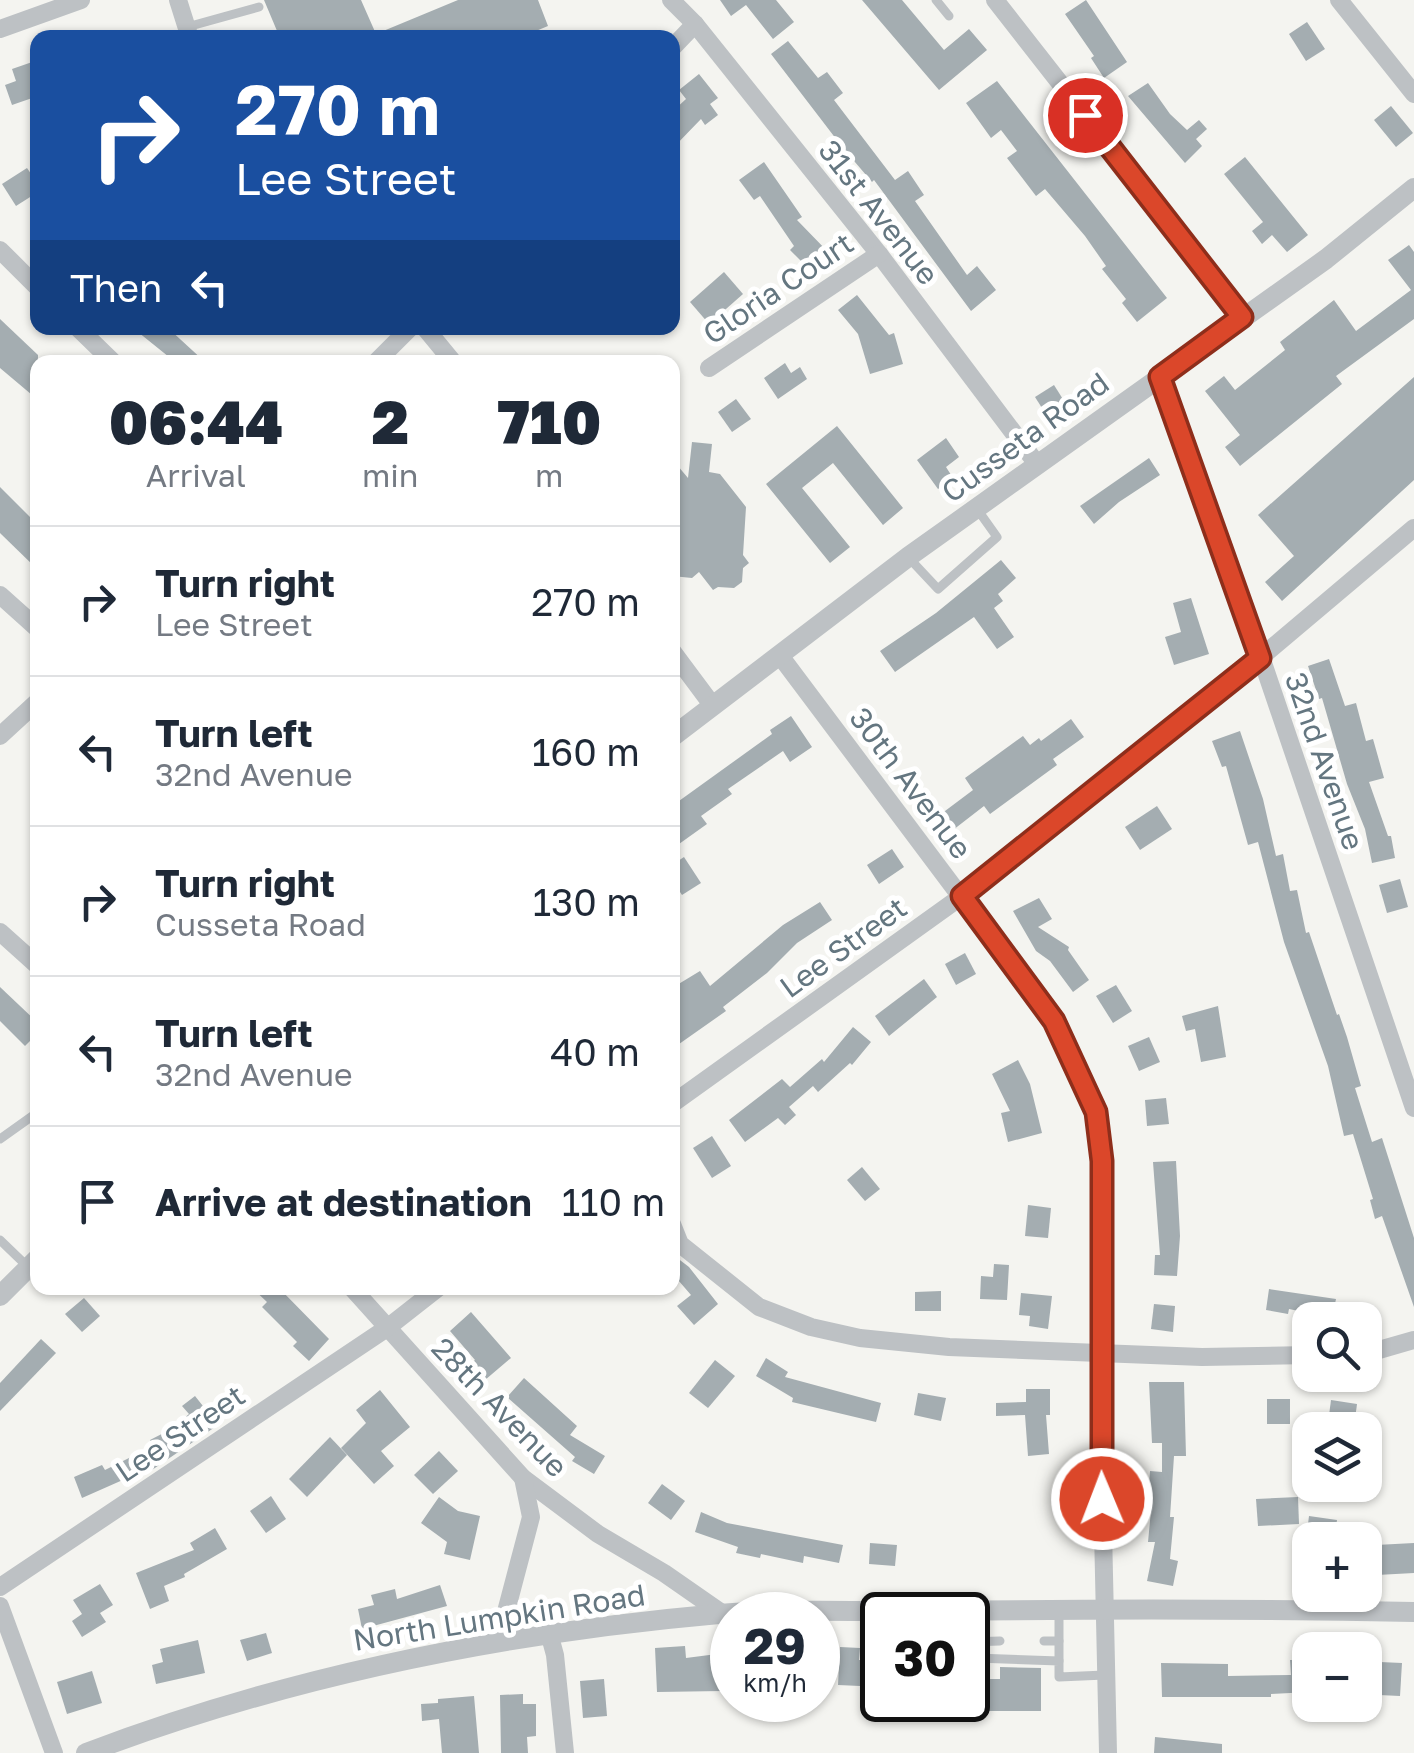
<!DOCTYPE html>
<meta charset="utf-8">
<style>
:root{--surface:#fff;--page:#f2f2f3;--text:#1f2937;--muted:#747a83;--line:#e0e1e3}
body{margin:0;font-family:"Golos Text",sans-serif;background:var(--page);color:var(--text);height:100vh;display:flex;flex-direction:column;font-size:38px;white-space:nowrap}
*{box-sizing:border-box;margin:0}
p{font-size:32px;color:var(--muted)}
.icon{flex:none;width:55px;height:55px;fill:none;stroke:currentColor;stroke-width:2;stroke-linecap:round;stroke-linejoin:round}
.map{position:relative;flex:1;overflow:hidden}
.sheet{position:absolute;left:30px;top:355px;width:650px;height:940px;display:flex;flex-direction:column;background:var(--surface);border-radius:20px;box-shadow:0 2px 8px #0004}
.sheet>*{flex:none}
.guide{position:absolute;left:30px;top:30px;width:650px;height:305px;border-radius:20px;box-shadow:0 2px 8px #0004;background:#1a4fa0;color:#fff;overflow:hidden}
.tools{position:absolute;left:1292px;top:1302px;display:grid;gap:20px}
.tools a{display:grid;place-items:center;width:90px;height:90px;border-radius:20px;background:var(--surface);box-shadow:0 2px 8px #0004;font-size:50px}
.speed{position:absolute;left:710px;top:1592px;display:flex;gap:20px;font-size:50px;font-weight:700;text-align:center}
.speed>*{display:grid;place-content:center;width:130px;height:130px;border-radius:50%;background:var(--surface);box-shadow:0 2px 8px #0004;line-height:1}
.speed small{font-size:25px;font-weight:400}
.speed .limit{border:5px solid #111;border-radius:15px;background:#fff;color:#111}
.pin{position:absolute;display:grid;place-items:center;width:85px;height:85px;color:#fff;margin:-42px;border:5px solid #fff;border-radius:50%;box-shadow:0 2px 10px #0007}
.me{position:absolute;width:110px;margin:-55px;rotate:359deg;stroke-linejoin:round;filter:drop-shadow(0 0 8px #0008)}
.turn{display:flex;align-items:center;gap:35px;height:210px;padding:0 40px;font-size:45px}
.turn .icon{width:130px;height:130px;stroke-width:2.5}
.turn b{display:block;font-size:70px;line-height:85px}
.then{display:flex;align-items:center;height:95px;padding:0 40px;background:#0003;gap:20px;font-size:38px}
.eta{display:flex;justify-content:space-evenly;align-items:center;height:170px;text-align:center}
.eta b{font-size:60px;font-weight:800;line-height:70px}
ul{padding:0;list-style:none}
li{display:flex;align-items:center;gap:30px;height:150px;padding:0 40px;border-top:2px solid var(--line)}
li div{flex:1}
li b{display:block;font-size:38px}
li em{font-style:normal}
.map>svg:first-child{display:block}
</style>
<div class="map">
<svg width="1414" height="1753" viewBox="0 0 1414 1753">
<rect width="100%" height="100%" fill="#f4f4f0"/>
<g fill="#a4adb1">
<path d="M264,0H361L376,34L458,0H538L548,26L519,38H280Z"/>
<path d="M720,0H776L794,22L773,39L746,5L731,16Z"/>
<path d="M862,0H902L944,50L969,29L987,50L939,90Z"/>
<path d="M1086,0L1127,62L1104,78L1091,58L1094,56L1065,14Z"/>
<path d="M1307,22L1325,49L1306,61L1289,34Z"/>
<path d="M788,41L818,78L827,72L843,93L834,100L895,180L908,171L924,195L915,201L967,275L977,266L996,290L971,311L874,180L872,182L843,148L771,54Z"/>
<path d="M38,60V96L12,105L5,85L16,81L12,69Z"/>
<path d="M699,74L718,98L710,104L718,115L705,125L701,119L672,149V112L686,99L679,90Z"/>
<path d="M997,81L1167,298L1137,322L1122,303L1126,299L1102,269L1106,266L1085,236L1045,189L1036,196L1007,158L1017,151L1001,130L991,138L966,103Z"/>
<path d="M1148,83L1170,114L1187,130L1199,120L1207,129L1196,139L1202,146L1185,163L1128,96Z"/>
<path d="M1391,106L1413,133L1396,147L1374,120Z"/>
<path d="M1245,157L1308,235L1287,252L1272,235L1262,244L1252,231L1263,222L1224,174Z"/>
<path d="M764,162L802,217L797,220L830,254L812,272L790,250L794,246L760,196L754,200L739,180Z"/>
<path d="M27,168L38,184V192L16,206L2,184Z"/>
<path d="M1409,245L1414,252V319L1336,376L1342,384L1240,466L1225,447L1240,435L1205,391L1224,376L1235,390L1285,350L1280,342L1334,300L1356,331L1411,290L1388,260Z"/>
<path d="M724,272L743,294L709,324L690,302Z"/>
<path d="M857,295L889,335L894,333L903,364L870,374L858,334L838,310Z"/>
<path d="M0,319L38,355V400L0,368Z"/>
<path d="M133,328H168L205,362H164L169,357Z"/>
<path d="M785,363L791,373L800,367L807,379L778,399L764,378Z"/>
<path d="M1414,377V480L1282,601L1265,582L1294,556L1258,515Z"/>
<path d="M1054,385L1066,404L1047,416L1035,397Z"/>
<path d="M736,399L751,419L732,432L718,412Z"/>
<path d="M837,426L903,508L883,525L833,463L802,488L850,547L830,563L766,484Z"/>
<path d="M946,438L959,457L946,467L953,478L938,489L917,460Z"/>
<path d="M692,442L712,444L709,472L720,474L746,507L743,555L749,563L743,568L742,582L734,588L718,587L713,590L699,572L692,578L672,576V459L688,478Z"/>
<path d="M1149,458L1160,475L1119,502L1094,524L1080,506Z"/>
<path d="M0,487L38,525V570L0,533Z"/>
<path d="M1001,560L1016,578L998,594L1003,601L994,608L1014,637L997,649L974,617L895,672L880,651L936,613Z"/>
<path d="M1191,598L1209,654L1174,665L1165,637L1181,632L1173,603Z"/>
<path d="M1329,659L1345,706L1356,703L1366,741L1373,739L1384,778L1369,782L1388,836H1391L1395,858L1372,863L1365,829L1347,784L1322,698L1319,699L1308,666Z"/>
<path d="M791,716L812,747L790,762L783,751L728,789L732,794L701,816L707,824L679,844L672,835V806L772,734L770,730Z"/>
<path d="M1071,719L1084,737L1053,759L1057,765L990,814L984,806L953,830L941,814L973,790L965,778L1023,736L1030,745L1039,738L1041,741Z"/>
<path d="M1240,731L1263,799L1276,856L1283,854L1290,891L1297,890L1306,933L1309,932L1337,1015L1339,1014L1347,1037L1361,1086L1355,1088L1372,1142L1382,1138L1414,1238V1307L1382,1216L1375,1219L1370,1200L1373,1199L1353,1134L1344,1136L1328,1066L1284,942L1258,842L1248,845L1226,766L1222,767L1212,741Z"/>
<path d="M1157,806L1172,829L1140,850L1125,827Z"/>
<path d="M892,849L904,867L879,884L867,865Z"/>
<path d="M684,857L701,883L682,895L672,880V865Z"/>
<path d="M1400,879L1408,907L1387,913L1379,885Z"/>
<path d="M1039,898L1052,919L1038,927L1069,947L1068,950L1089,980L1073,992L1050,961L1036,951L1013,911Z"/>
<path d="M820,902L832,920L797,943L767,973L723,1007L726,1011L672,1049V988L700,971L710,986L783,925Z"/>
<path d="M965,953L976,974L956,985L945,964Z"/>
<path d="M924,979L937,997L889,1036L875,1016Z"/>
<path d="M1116,985L1132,1011L1113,1023L1096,996Z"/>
<path d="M0,987L38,1023V1033L25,1046L0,1021Z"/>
<path d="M1218,1006L1226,1057L1201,1062L1195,1029L1186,1031L1182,1016Z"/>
<path d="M853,1027L871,1042L852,1065L850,1063L818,1092L813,1086L789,1107L796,1115L785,1125L778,1118L745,1142L729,1120L782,1079L790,1087L822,1059L824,1062Z"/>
<path d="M1149,1037L1160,1062L1139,1071L1128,1046Z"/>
<path d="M1018,1060L1030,1084L1042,1133L1008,1142L1001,1113L1010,1111L992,1074Z"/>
<path d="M1166,1098L1169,1124L1147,1126L1145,1100Z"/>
<path d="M712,1136L731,1166L712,1178L693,1148Z"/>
<path d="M1176,1161L1180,1236L1177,1276L1154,1275L1155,1255H1160L1153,1162Z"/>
<path d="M862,1167L880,1189L865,1201L847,1180Z"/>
<path d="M1028,1205L1051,1208L1048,1238L1025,1236Z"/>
<path d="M672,1254L689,1267L718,1304L694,1325L677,1306L691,1295L672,1273Z"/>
<path d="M994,1264L1009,1265L1007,1300L980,1299L981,1276L993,1277Z"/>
<path d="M252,1288H279L329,1339L309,1361L293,1346L297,1342L262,1307L267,1302Z"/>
<path d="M1269,1289L1336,1299L1332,1318L1289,1309L1288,1314L1266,1310Z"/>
<path d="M941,1291V1311H915V1292Z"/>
<path d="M1021,1293L1052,1296L1048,1329L1029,1326L1030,1316L1019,1315Z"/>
<path d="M84,1298L100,1316L82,1332L65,1314Z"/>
<path d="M1154,1304L1175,1306L1173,1332L1151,1329Z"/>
<path d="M471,1312L511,1358L485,1380L471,1363L475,1360L450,1331Z"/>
<path d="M41,1339L56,1353L0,1411V1383Z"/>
<path d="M766,1358L788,1372L785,1377L881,1403L876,1422L792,1402L793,1398L756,1376Z"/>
<path d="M715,1360L735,1376L708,1408L689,1393Z"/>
<path d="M524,1378L577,1426L570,1435L605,1456L594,1474L572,1461L575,1457L507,1397Z"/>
<path d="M1149,1382H1184L1186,1456H1174L1170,1517H1174L1170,1559L1178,1561L1173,1586L1147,1581L1155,1542H1148L1152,1500H1148L1150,1471L1162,1472V1443H1152Z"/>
<path d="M1026,1389H1050V1415H1046L1049,1454L1028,1456L1025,1415L996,1416V1403L1026,1402Z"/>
<path d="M380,1390L410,1427L381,1451L394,1466L374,1484L341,1448L366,1423L356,1410Z"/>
<path d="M918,1393L946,1398L941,1421L914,1415Z"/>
<path d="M195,1396L218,1425L149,1472L127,1483L125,1479L82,1498L74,1477L102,1465L105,1470L153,1446L150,1440L183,1423L181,1421L189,1414L182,1406Z"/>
<rect x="1267" y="1399" width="23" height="25"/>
<path d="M1331,1400L1357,1404L1354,1427L1328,1423Z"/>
<path d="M330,1437L347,1455L307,1497L289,1479Z"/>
<path d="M439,1451L458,1471L433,1494L414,1475Z"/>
<path d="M662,1484L685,1501L671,1520L648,1503Z"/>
<path d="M271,1496L286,1519L266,1533L250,1511Z"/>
<path d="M439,1497L458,1511L480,1516L470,1560L444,1554L447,1542L421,1523Z"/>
<path d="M1298,1497L1299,1524L1258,1526L1256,1499Z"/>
<path d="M701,1512L727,1523L843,1545L839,1563L804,1556L803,1563L761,1554L760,1558L736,1553L738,1547L695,1532Z"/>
<path d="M1309,1516L1337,1520L1334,1540H1306Z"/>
<path d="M215,1528L227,1549L184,1574L185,1577L164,1586L169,1601L150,1609L136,1573L194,1550L190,1543Z"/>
<path d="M870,1543L897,1545L895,1566L869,1564Z"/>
<path d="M1414,1543V1573L1377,1575L1376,1545Z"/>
<path d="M100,1584L113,1605L100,1613L106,1622L82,1637L72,1621L82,1614L73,1600Z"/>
<path d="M440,1585L447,1606L362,1629L358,1609L374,1605L371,1595L395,1589L397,1599Z"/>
<path d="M266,1633L272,1653L247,1661L240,1640Z"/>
<path d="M198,1640L205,1673L156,1684L152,1665L163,1662L160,1649Z"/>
<path d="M685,1646L686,1658L717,1654L722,1691L657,1692L655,1648Z"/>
<path d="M840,1647L860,1648L859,1660L882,1661V1687L838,1685Z"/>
<path d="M1290,1660H1310V1692L1271,1694V1697H1162L1161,1663L1228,1664V1676L1291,1675Z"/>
<path d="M1380,1662L1402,1663L1400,1696L1379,1695Z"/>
<path d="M1000,1667L1041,1668V1711H979V1679H1000Z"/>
<path d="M92,1671L102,1703L67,1714L57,1682Z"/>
<path d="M604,1679L607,1716L583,1718L580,1681Z"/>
<path d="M523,1694V1704H536V1736L527,1737L528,1753H501L500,1695Z"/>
<path d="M474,1696L479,1753H442L439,1719L422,1721L421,1704L438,1703V1699Z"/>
<path d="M1155,1737L1222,1744V1753H1154Z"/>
</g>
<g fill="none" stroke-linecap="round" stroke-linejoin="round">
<g stroke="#bdc1c4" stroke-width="9">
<path d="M936,0L949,16"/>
<path d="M187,27L259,7"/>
<path d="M908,557L938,589L997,537L977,509"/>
<path d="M0,1139L38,1112"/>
<path d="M0,1240L28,1267"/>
<path d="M1059,1610V1641"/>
<path d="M975,1611L976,1658L1059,1661V1677L1105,1675"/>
<path d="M1044,1641H1059V1661"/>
<path d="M968,1642L1000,1641"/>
</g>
<g stroke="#bdc1c4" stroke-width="18">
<path d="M178,0L190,38"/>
<path d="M671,0L695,24L879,254L1037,464"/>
<path d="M995,0L1243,317"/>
<path d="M1339,0L1414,94"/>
<path d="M0,29L81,0"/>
<path d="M672,48L695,24"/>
<path d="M0,250L38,288"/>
<path d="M78,328L113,362"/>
<path d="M425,328L453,362"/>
<path d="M376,362L410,328"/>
<path d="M709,368L879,254"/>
<path d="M1159,377L1261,657L1414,1108"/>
<path d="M0,595L38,629"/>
<path d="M672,651L713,706"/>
<path d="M781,657L1054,1021L1096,1112L1102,1161L1099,1352L1108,1753"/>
<path d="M0,736L38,701"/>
<path d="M0,932L38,966"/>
<path d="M672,1104L962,896L1261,657L1414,528"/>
<path d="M672,1224L680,1244L759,1307L811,1327L860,1338L949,1347L1202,1357L1310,1355"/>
<path d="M352,1288L523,1478L598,1534L664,1573L723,1614"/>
<path d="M1365,1354L1414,1340"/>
<path d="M0,1587L387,1328L438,1288"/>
<path d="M0,1606L54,1753"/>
<path d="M549,1633L555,1655L565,1753"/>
<path d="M498,1642L531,1517L523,1478"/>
</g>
<g stroke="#bdc1c4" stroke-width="20">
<path d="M672,737L908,557L1326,259L1414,188"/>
<path d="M0,1296L38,1258"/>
<path d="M86,1753C289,1676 503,1633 719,1614C791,1608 866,1612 938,1611C1097,1609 1255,1609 1414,1612"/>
</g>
</g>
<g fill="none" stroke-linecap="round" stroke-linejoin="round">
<g stroke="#8e2e1b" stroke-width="25">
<path id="route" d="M1085,115L1242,317L1160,377L1260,658L962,896L1054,1021L1096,1112L1102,1161V1499"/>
</g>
<use href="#route" stroke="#db472a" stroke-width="18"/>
</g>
<g text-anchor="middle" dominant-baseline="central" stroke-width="10" stroke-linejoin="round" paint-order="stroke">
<g font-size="30" fill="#647680" stroke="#fff">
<text transform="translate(879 212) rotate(52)">31st Avenue</text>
<text transform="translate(778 288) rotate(-34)">Gloria Court</text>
<text transform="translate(1025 437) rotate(-36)">Cusseta Road</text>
<text transform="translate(1325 761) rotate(71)">32nd Avenue</text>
<text transform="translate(911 783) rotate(53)">30th Avenue</text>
<text transform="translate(843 947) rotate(-36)">Lee Street</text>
<text transform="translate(500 1407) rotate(46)">28th Avenue</text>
<text transform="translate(180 1433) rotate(-34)">Lee Street</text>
<text transform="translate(499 1617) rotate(-9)">North Lumpkin Road</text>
</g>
</g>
</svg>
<div class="tools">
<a><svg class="icon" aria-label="search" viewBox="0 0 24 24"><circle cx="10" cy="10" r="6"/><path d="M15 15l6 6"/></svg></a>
<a><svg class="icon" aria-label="layers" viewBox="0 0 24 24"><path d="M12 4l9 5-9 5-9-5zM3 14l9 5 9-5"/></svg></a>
<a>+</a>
<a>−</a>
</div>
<div class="speed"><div>29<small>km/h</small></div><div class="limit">30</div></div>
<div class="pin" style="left:1085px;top:115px;background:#d93025"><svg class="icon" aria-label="arrive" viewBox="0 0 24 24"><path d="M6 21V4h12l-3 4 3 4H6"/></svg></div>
<svg class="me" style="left:1102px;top:1499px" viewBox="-20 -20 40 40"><circle r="17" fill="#db472a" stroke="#fff" stroke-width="3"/><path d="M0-11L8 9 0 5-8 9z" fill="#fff"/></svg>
<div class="guide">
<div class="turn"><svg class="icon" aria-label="right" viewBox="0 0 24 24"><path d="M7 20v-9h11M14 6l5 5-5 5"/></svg><div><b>270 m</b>Lee Street</div></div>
<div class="then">Then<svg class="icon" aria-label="left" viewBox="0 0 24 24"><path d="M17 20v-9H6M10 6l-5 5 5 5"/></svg></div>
</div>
<section class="sheet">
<div class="eta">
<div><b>06:44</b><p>Arrival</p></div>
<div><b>2</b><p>min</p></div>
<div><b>710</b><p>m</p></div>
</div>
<ul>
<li><svg class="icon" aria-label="right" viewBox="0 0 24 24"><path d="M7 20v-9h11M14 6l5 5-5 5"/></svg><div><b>Turn right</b><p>Lee Street</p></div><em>270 m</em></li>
<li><svg class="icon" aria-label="left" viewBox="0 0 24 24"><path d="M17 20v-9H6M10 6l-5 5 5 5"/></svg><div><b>Turn left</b><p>32nd Avenue</p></div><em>160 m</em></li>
<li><svg class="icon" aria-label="right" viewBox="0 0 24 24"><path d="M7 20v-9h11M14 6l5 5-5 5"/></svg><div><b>Turn right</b><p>Cusseta Road</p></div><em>130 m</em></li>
<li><svg class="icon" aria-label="left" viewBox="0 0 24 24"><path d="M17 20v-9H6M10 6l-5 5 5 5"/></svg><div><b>Turn left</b><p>32nd Avenue</p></div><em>40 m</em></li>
<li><svg class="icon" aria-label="arrive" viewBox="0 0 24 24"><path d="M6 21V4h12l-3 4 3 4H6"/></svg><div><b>Arrive at destination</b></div><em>110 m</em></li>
</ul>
</section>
</div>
